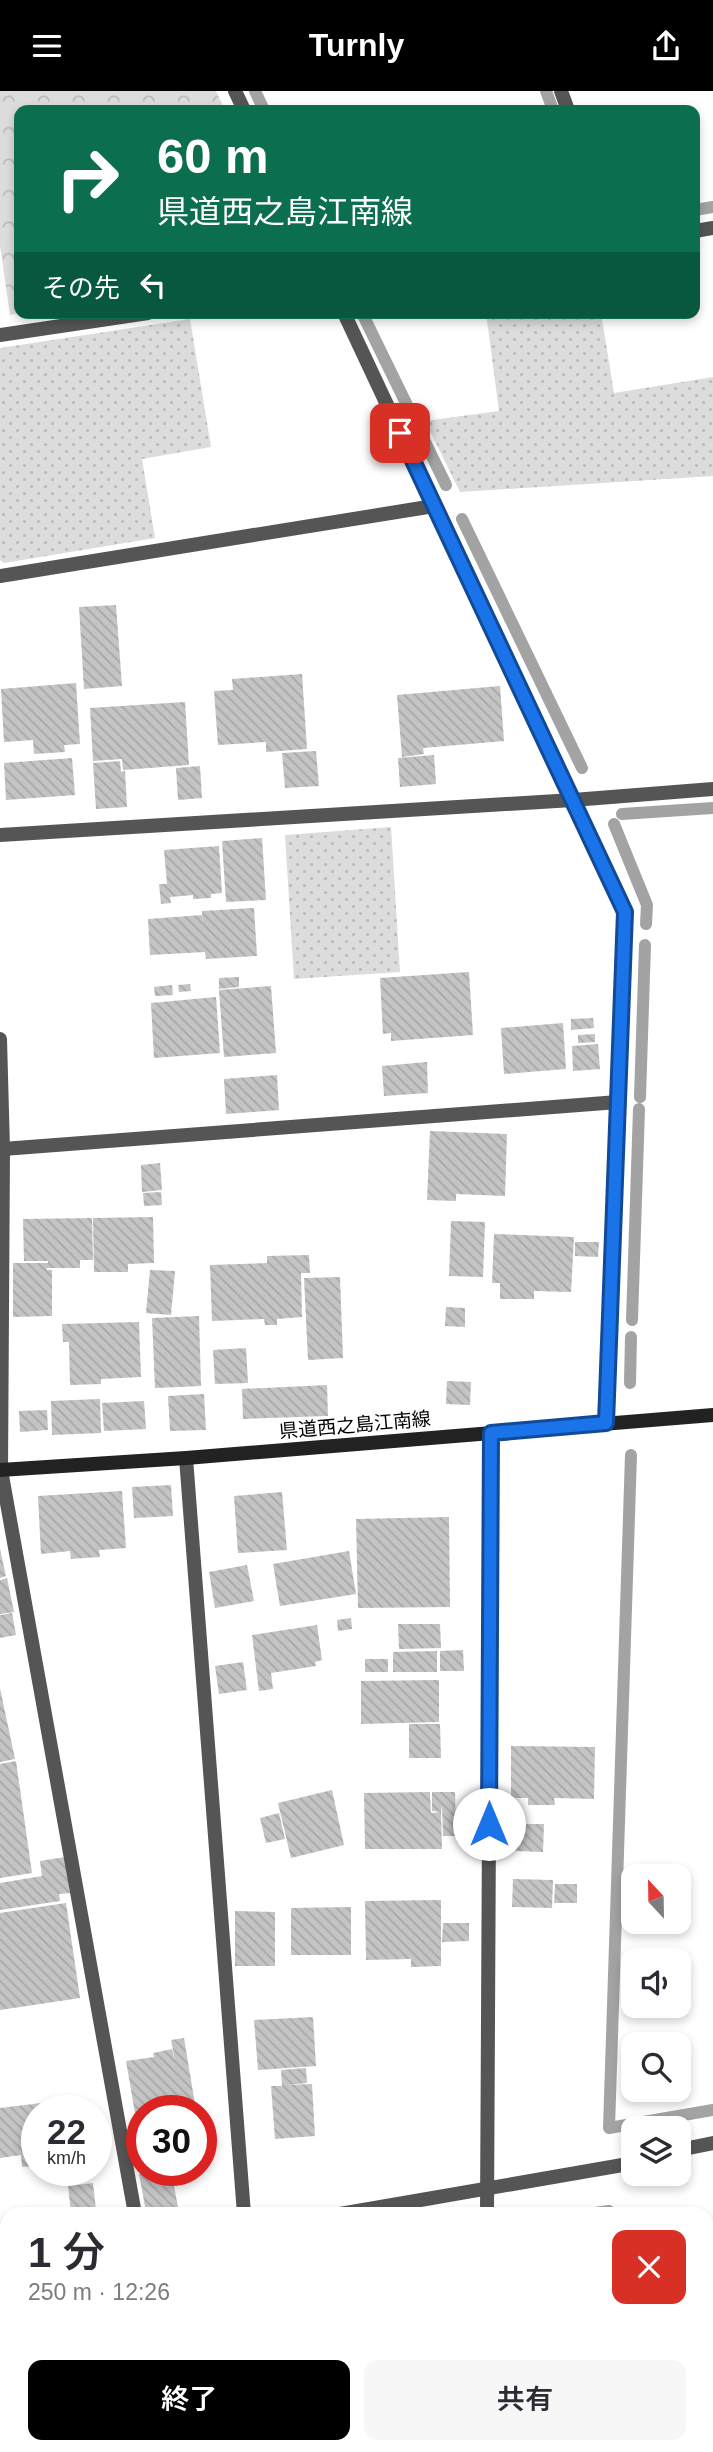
<!DOCTYPE html>
<html lang="ja">
<meta charset="utf-8">
<style>
:root{--surface:#fff;--page:#f7f7f7;--text:#2b2b33;--muted:#7c7c81;--accent:#000}
body{margin:0;font-family:Helvetica,"Noto Sans JP",sans-serif;background:var(--page);color:var(--text);height:100vh;display:flex;flex-direction:column;font-size:26px;white-space:nowrap}
*{box-sizing:border-box;margin:0}
p{font-size:23px;color:var(--muted)}
.icon{flex:none;width:38px;height:38px;fill:none;stroke:currentColor;stroke-width:2;stroke-linecap:round;stroke-linejoin:round}
.map{position:relative;flex:1;overflow:hidden}
.side{position:absolute;left:0px;top:2116px;width:714px;height:247px;display:flex;flex-direction:column;background:var(--surface);border-radius:21px 21px 0 0;box-shadow:0 4px 10px #0003}
.side>*{flex:none}
.guide{position:absolute;left:14px;top:14px;width:686px;height:214px;border-radius:14px;box-shadow:0 4px 10px #0003;background:#0b6e4f;color:#fff;overflow:hidden}
.needle{width:46px;rotate:338deg}
.fabs{position:absolute;left:621px;top:1773px;display:grid;gap:14px}
.fabs a{display:grid;place-items:center;width:70px;height:70px;border-radius:14px;background:var(--surface);box-shadow:0 4px 10px #0003;font-size:35px}
.speed{position:absolute;left:21px;top:2004px;display:flex;gap:14px;font-size:35px;font-weight:700;text-align:center}
.speed>*{display:grid;place-content:center;width:91px;height:91px;border-radius:50%;background:var(--surface);box-shadow:0 4px 10px #0003;line-height:1}
.speed small{font-size:18px;font-weight:400}
.speed .limit{border:10px solid #d22;background:#fff;color:#111}
.pin{position:absolute;display:grid;place-items:center;width:60px;height:60px;color:#fff;margin:-30px;border-radius:14px;box-shadow:0 4px 10px #0006}
.me{position:absolute;width:77px;margin:-38px;rotate:0deg;stroke-linejoin:round;filter:drop-shadow(0 0 5px #0008)}
.turn{display:flex;align-items:center;gap:24px;height:147px;padding:0 28px;font-size:32px}
.turn .icon{width:91px;height:91px;stroke-width:2.5}
.turn b{display:block;font-size:49px;line-height:60px}
.then{display:flex;align-items:center;height:66px;padding:0 28px;background:#0003;gap:14px;font-size:26px}
.round{display:grid;place-items:center;flex:none;width:74px;height:74px;border-radius:14px;background:var(--page)}
.overview{display:flex;align-items:center;justify-content:space-between;height:119px;padding:0 28px}
h1{font-size:42px;font-weight:600;line-height:52px}
.primary-button{display:flex;gap:14px;margin-top:auto;padding:14px 28px}
.primary-button a{flex:1;height:80px;border-radius:14px;background:var(--accent);color:#fff;font-size:28px;font-weight:600;line-height:80px;text-align:center}
.primary-button a+a{background:var(--page);color:var(--text)}
header{display:flex;justify-content:space-between;align-items:center;height:91px;padding:0 28px;background:var(--accent);color:#fff;font-size:32px;font-weight:600}
.map>svg:first-child{display:block}
</style>
<header><svg class="icon" aria-label="menu" viewBox="0 0 24 24"><path d="M4 6h16M4 12h16M4 18h16"/></svg>Turnly<svg class="icon" aria-label="share" viewBox="0 0 24 24"><path d="M12 15V3M7 8l5-5 5 5M5 13v7h14v-7"/></svg></header>
<div class="map">
<svg width="713" height="2361" viewBox="0 0 713 2361">
<defs>
<pattern id="grass-dots" width="8" height="8" patternUnits="userSpaceOnUse" patternTransform="scale(1.75)"><rect width="8" height="8" fill="#dcdcdc"/><path d="M2 2h.1M6 6h.1" fill="none" stroke="#bbb" stroke-width="1.8" stroke-linecap="round"/></pattern>
<pattern id="forest-crowns" width="20" height="18" patternUnits="userSpaceOnUse" patternTransform="scale(1.75)"><rect width="20" height="18" fill="#dcdcdc"/><path d="M2 6a3 3 0 1 1 6 0M12 15a3 3 0 1 1 6 0" fill="none" stroke="#bbb"/></pattern>
<pattern id="building-back-hatch" width="6" height="6" patternUnits="userSpaceOnUse" patternTransform="scale(1.75)"><rect width="6" height="6" fill="#c4c4c4"/><path d="M-1 5l2 2M0 0l6 6M5-1l2 2" fill="none" stroke="#a7a7a7"/></pattern>
</defs>
<rect width="100%" height="100%" fill="#fff"/>
<g fill="url(#grass-dots)">
<path d="M486,222H601L614,302L713,286V385L460,401L425,330L499,320Z"/>
<path d="M190,228L211,356L142,368L155,447L4,472L0,469V257Z"/>
<path d="M391,736L400,881L294,888L285,744Z"/>
</g>
<path fill="url(#forest-crowns)" d="M0,0H216L225,19H19L20,222L10,224L0,155Z"/>
<g fill="none" stroke-linecap="round" stroke-linejoin="round">
<g stroke="#a3a3a3" stroke-width="12">
<path d="M255,0L264,19"/>
<path d="M546,0L553,19"/>
<path d="M695,119L713,116"/>
<path d="M362,222L446,394"/>
<path d="M462,428L582,677"/>
<path d="M622,723L713,717"/>
<path d="M614,733L647,814L646,833"/>
<path d="M640,1006L645,854"/>
<path d="M632,1229L639,1018"/>
<path d="M630,1292L631,1246"/>
<path d="M631,1364L609,2037L713,2019"/>
<path d="M588,2123L609,2120"/>
<path d="M508,2361V2356"/>
</g>
</g>
<g fill="url(#building-back-hatch)">
<path d="M116,514L122,595L84,598L79,516Z"/>
<path d="M302,583L307,658L266,661V651L218,654L214,600L233,599L232,588Z"/>
<path d="M76,592L80,653L64,654L65,661L34,663L33,649L4,651L1,598Z"/>
<path d="M500,595L504,650L423,657L424,663L402,666L397,604Z"/>
<path d="M185,611L189,674L123,679L122,668L93,670L90,617Z"/>
<path d="M316,660L319,695L285,697L282,662Z"/>
<path d="M434,664L436,693L400,696L398,667Z"/>
<path d="M72,667L75,704L6,709L4,672Z"/>
<path d="M120,670L121,681L125,680L127,716L96,718L93,672Z"/>
<path d="M200,675L202,707L178,709L176,677Z"/>
<path d="M262,747L266,809L226,811L222,750Z"/>
<path d="M219,755L222,802L211,803V807L193,808V804L170,806L171,812L161,813L159,793H167L164,759Z"/>
<path d="M254,817L257,865L206,868L205,861L150,864L148,828L202,824L203,832L202,820Z"/>
<path d="M469,881L473,944L391,950V942L383,943L380,887Z"/>
<path d="M239,886V896L219,898V887Z"/>
<path d="M190,893L191,900L179,901L178,894Z"/>
<path d="M172,894L173,904L155,905L154,896Z"/>
<path d="M271,895L276,962L224,966L219,899Z"/>
<path d="M216,906L220,962L154,967L151,912Z"/>
<path d="M593,927L594,937L571,939V928Z"/>
<path d="M563,932L566,978L504,983L501,937Z"/>
<path d="M595,943V951L578,952V944Z"/>
<path d="M598,953L600,978L573,980L572,955Z"/>
<path d="M427,971L428,1002L384,1005L382,975Z"/>
<path d="M277,984L279,1019L226,1023L224,988Z"/>
<path d="M430,1040L507,1043L505,1105L456,1103V1110L427,1109Z"/>
<path d="M160,1072L162,1099L142,1101L141,1074Z"/>
<path d="M161,1101L162,1114L144,1115L143,1102Z"/>
<path d="M153,1126L154,1172L128,1173V1181H94L93,1127Z"/>
<path d="M92,1127L93,1169H80V1177H47V1179H52V1225L13,1226V1172H48V1170H24L23,1128Z"/>
<path d="M451,1130L485,1131L483,1186L449,1185Z"/>
<path d="M494,1143L574,1146L571,1201L534,1200V1208H500V1192H492Z"/>
<path d="M575,1151H599L598,1166L575,1165Z"/>
<path d="M309,1164L310,1182H301L302,1226L277,1228V1234H265L264,1228L212,1230L210,1174L267,1172V1165Z"/>
<path d="M150,1179L175,1180L171,1224L146,1222Z"/>
<path d="M340,1186L343,1267L308,1269L304,1187Z"/>
<path d="M446,1216L465,1217V1236L445,1235Z"/>
<path d="M199,1225L201,1295L155,1297L152,1227Z"/>
<path d="M139,1231L141,1286L101,1288V1293L70,1294L69,1251H63L62,1233Z"/>
<path d="M246,1257L248,1292L215,1293L213,1259Z"/>
<path d="M447,1290L471,1291L470,1314L446,1313Z"/>
<path d="M327,1294L328,1325L243,1328L242,1298Z"/>
<path d="M204,1303L206,1339L170,1340L168,1305Z"/>
<path d="M100,1308L101,1342L52,1344L51,1310Z"/>
<path d="M144,1310L146,1338L104,1340L102,1312Z"/>
<path d="M47,1319L48,1339L20,1341L19,1320Z"/>
<path d="M171,1394L173,1425L134,1427L132,1396Z"/>
<path d="M122,1400L126,1457L99,1459L100,1466L71,1468L70,1460L41,1463L38,1405Z"/>
<path d="M282,1401L287,1459L238,1462L234,1405Z"/>
<path d="M449,1426L450,1516L358,1517L356,1428Z"/>
<path d="M0,1458L6,1485L0,1487Z"/>
<path d="M349,1460L356,1503L280,1515L273,1473Z"/>
<path d="M247,1474L254,1510L215,1517L209,1481Z"/>
<path d="M7,1487L14,1521L0,1523V1489Z"/>
<path d="M12,1522L16,1544L0,1547V1524Z"/>
<path d="M351,1527L352,1538L338,1540L337,1529Z"/>
<path d="M398,1533H440L441,1557L399,1558Z"/>
<path d="M317,1534L322,1569L315,1571L316,1575L271,1582L273,1598L259,1600L252,1544Z"/>
<path d="M463,1559L464,1580H440V1560Z"/>
<path d="M437,1560V1581H393V1561Z"/>
<rect x="365" y="1568" width="23" height="13"/>
<path d="M243,1571L247,1599L219,1603L215,1575Z"/>
<path d="M439,1589V1631L361,1633V1590Z"/>
<path d="M0,1597L15,1668L0,1671Z"/>
<path d="M409,1633H440L441,1667H409Z"/>
<path d="M511,1655L595,1656L594,1708L554,1707L555,1714H528V1707H511Z"/>
<path d="M16,1670L32,1782L0,1787V1673Z"/>
<path d="M332,1699L344,1754L291,1767L278,1712Z"/>
<path d="M430,1701L431,1722L441,1721L442,1758H365L364,1702Z"/>
<path d="M432,1701H455L456,1745H443L442,1715L441,1721L432,1720Z"/>
<path d="M279,1722L285,1748L266,1752L260,1727Z"/>
<path d="M516,1733H544L543,1761L515,1760Z"/>
<path d="M65,1766L70,1802L59,1803L60,1810L0,1819V1792L42,1785L40,1770Z"/>
<path d="M513,1788L553,1789L552,1817L512,1816Z"/>
<path d="M555,1793H577V1812H554Z"/>
<path d="M441,1809V1875L411,1876V1868L366,1869L365,1810Z"/>
<path d="M66,1812L80,1907L0,1919V1822Z"/>
<path d="M351,1816V1864H291V1817Z"/>
<path d="M235,1820L275,1821V1875H235Z"/>
<path d="M443,1832H469V1850L442,1851Z"/>
<path d="M313,1926L316,1975L258,1979L254,1929Z"/>
<path d="M184,1947L195,2013L142,2020L135,2022L126,1970L154,1966L153,1962L172,1958L175,1969L171,1949Z"/>
<path d="M306,1977L307,1992L287,1994L312,1993L315,2045L275,2048L271,1995H282L281,1979Z"/>
<path d="M83,2007L84,2020H37V2075L22,2076L21,2064L0,2067V2017Z"/>
<path d="M164,2079H171L178,2116L146,2121L139,2083Z"/>
<path d="M93,2092L96,2119L71,2122L68,2095Z"/>
<path d="M70,2356H118L119,2361H71Z"/>
</g>
<g fill="none" stroke-linecap="round" stroke-linejoin="round">
<g stroke="#555" stroke-width="14">
<path d="M235,0L244,19"/>
<path d="M561,0L568,19"/>
<path d="M695,140L713,137"/>
<path d="M344,222L625,821L606,1332"/>
<path d="M0,244L148,222"/>
<path d="M0,485L434,415"/>
<path d="M0,744L573,709L713,698"/>
<path d="M0,948L3,1058L1,1379L135,2123"/>
<path d="M3,1058L618,1011"/>
<path d="M186,1367L244,2123"/>
<path d="M679,2059L713,2052"/>
<path d="M340,2123L634,2072"/>
<path d="M487,2123L491,1342"/>
<path d="M0,2183L7,2182"/>
<path d="M486,2361V2356"/>
</g>
<path stroke="#222" stroke-width="14" d="M0,1379L186,1367L713,1324"/>
</g>
<g fill="none" stroke-linecap="round" stroke-linejoin="round">
<g stroke="#114b97" stroke-width="18">
<path id="route" d="M400,342L625,821L606,1332L491,1342L489,1733"/>
</g>
<use href="#route" stroke="#1a73e8" stroke-width="12"/>
</g>
<g text-anchor="middle" dominant-baseline="central" stroke-width="5" stroke-linejoin="round" paint-order="stroke">
<g font-size="19" fill="#000" stroke="#fff">
<text transform="translate(355 1334) rotate(-5)">県道西之島江南線</text>
</g>
</g>
</svg>
<div class="fabs">
<a><svg class="needle" viewBox="-14 -14 28 28"><path d="M0-13l5 13h-10z" fill="#e53935"/><path d="M0 13l5-13h-10z" fill="#7c7c81"/></svg></a>
<a><svg class="icon" aria-label="sound" viewBox="0 0 24 24"><path d="M4 9h4l5-4v14l-5-4H4zM17 9q2 3 0 6"/></svg></a>
<a><svg class="icon" aria-label="search" viewBox="0 0 24 24"><circle cx="10" cy="10" r="6"/><path d="M15 15l6 6"/></svg></a>
<a><svg class="icon" aria-label="layers" viewBox="0 0 24 24"><path d="M12 4l9 5-9 5-9-5zM3 14l9 5 9-5"/></svg></a>
</div>
<div class="speed"><div>22<small>km/h</small></div><div class="limit">30</div></div>
<div class="pin" style="left:400px;top:342px;background:#d93025"><svg class="icon" aria-label="arrive" viewBox="0 0 24 24"><path d="M6 21V4h12l-3 4 3 4H6"/></svg></div>
<svg class="me" style="left:489px;top:1733px" viewBox="-20 -20 40 40"><circle r="19" fill="#fff"/><path d="M0-13L10 11 0 6-10 11z" fill="#1a73e8"/></svg>
<div class="guide">
<div class="turn"><svg class="icon" aria-label="right" viewBox="0 0 24 24"><path d="M7 20v-9h11M14 6l5 5-5 5"/></svg><div><b>60 m</b>県道西之島江南線</div></div>
<div class="then">その先<svg class="icon" aria-label="left" viewBox="0 0 24 24"><path d="M17 20v-9H6M10 6l-5 5 5 5"/></svg></div>
</div>
<section class="side">
<div class="overview"><div><h1>1 分</h1><p>250 m · 12:26</p></div><a class="round" style="background:#d93025;color:#fff"><svg class="icon" aria-label="close" viewBox="0 0 24 24"><path d="M6 6l12 12M18 6L6 18"/></svg></a></div>
<div class="primary-button"><a>終了</a><a>共有</a></div>
</section>
</div>
